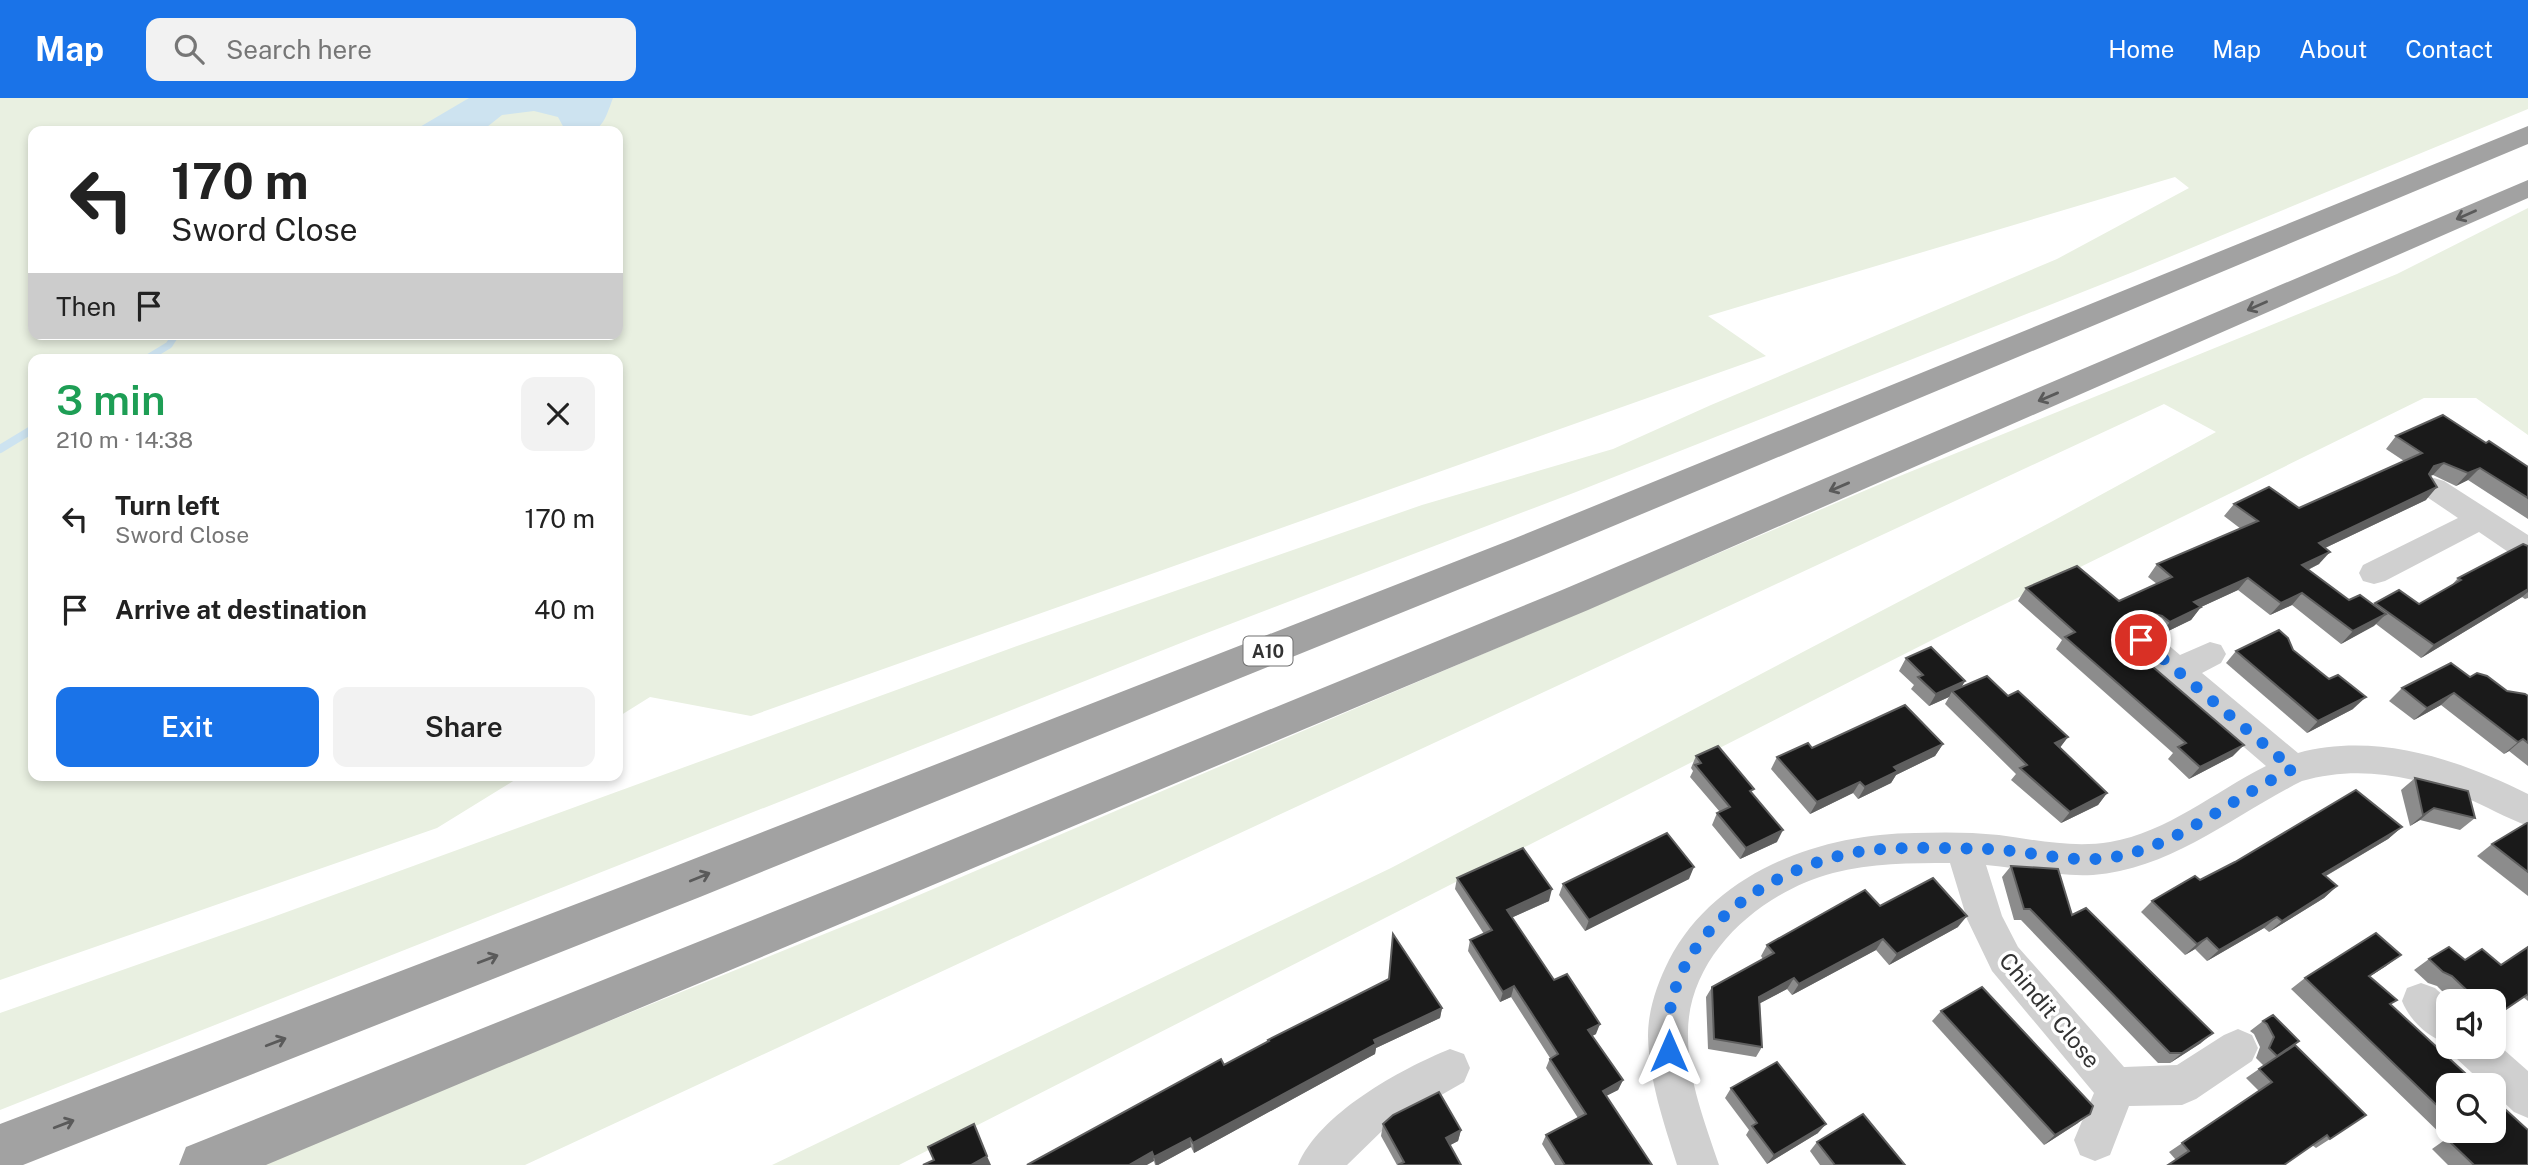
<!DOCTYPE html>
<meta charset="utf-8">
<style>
:root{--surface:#fff;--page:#f2f2f2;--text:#222;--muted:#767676;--accent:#1a73e8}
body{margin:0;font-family:"Public Sans",sans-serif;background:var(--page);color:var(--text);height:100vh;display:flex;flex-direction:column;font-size:26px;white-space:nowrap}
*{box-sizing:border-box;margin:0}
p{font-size:23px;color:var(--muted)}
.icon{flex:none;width:38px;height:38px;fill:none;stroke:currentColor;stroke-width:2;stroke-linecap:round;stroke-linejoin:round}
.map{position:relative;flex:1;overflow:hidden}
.sheet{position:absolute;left:28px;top:256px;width:595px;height:427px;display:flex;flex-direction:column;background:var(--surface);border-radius:14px;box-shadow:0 4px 10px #0003}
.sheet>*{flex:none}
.hud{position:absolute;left:28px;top:28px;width:595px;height:214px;border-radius:14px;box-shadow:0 4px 10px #0003;background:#fff;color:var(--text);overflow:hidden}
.buttons{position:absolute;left:2436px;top:891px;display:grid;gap:14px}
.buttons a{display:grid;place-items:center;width:70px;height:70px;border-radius:14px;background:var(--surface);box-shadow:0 4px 10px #0003;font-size:35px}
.pin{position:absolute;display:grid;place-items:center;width:60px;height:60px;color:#fff;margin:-30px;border:4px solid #fff;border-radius:50%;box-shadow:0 2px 7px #0007}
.me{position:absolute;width:77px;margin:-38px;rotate:0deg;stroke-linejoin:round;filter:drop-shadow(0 0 5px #0008)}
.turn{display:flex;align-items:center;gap:24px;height:147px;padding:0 28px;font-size:32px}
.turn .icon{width:91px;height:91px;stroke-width:2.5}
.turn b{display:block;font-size:49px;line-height:60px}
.then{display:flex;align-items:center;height:66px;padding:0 28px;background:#0003;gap:14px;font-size:26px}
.round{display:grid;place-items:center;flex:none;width:74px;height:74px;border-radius:14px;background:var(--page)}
.head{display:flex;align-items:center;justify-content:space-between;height:119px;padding:0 28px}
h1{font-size:42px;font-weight:600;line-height:52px;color:#1e9e55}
.button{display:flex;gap:14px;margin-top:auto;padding:14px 28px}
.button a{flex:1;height:80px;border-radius:14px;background:var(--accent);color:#fff;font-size:28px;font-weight:600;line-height:80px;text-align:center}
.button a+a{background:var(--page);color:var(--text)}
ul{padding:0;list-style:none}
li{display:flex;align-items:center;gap:21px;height:91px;padding:0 28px}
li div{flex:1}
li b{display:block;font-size:26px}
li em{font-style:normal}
header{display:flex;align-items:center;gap:42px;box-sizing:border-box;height:98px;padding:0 35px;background:var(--accent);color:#fff}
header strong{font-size:33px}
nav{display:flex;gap:38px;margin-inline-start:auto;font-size:24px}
.search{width:490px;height:63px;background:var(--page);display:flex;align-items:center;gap:18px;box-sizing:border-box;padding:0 24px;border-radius:14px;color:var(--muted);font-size:26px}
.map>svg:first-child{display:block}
</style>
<header>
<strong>Map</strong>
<div class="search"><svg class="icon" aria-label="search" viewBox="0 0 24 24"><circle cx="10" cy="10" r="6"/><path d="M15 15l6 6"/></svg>Search here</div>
<nav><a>Home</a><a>Map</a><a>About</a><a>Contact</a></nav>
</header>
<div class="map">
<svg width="2528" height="1067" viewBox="0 0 2528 1067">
<rect width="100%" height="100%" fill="#fff"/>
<g fill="#e9f0e1" fill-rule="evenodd">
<path d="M0,0H2528V11L2133,174L1576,394L1191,541L0,1012V915L273,819L1017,548L1422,407L1613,351L1711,307L2057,161L2189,90L2175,79L1708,218L1766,258L751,618L650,599L618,619V261H33V677H523L437,730L0,882ZM33,33H618V236H33Z"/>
<path d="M2528,110V337L2476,300H2424L1936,540L899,1067H772L1391,770L2051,424L2216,334L2164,306L525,1067H254L891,809L1885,384L2397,176Z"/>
</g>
<path fill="#cde3f0" d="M469,0H613C602,30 601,37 565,32L558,19L534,13L502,17L482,33H413Z"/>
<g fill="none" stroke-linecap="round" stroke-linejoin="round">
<path stroke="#cde3f0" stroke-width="7" d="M146,261L169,247L176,236"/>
<path stroke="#cde3f0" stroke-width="8" d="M0,351L33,331"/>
<g fill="#d0d0d0" fill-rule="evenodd">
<path d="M2434,380L2444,383L2528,437V463L2517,460L2479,434L2385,483L2374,486L2363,483L2359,475L2363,467L2458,420L2424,397L2420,390L2424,383Z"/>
<path d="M2141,530L2152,533L2180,557L2210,544L2221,547L2226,556L2221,565L2202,575L2298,655C2376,634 2458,661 2528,696V728C2506,720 2486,708 2464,699C2414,677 2356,667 2302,683C2234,717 2172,771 2093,777C2057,779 2022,770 1986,767L2002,818L2018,849L2124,969L2177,967L2224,937L2238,931L2252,937L2258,950L2252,963L2196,1001L2182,1007L2129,1008L2110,1057L2095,1063L2080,1057L2074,1042L2094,995L1992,873L1967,821L1950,765C1911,765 1871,765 1833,775C1761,794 1686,858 1688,938C1688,982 1705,1025 1719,1067H1677C1664,1025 1649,983 1648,938C1648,912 1657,886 1669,862C1715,774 1819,736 1915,735C1943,734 1971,734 1999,737C2035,742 2073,750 2110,744C2168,734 2214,694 2266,668L2130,551L2125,542L2130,533Z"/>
<path d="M2421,885L2435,890L2449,903L2448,946C2428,939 2410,923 2402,903L2407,890Z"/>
<path d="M2494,943L2528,973V1020L2514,1014L2494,995V987H2485L2457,961L2452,948H2494Z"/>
<path d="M1450,951L1464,956L1470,970L1464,984L1387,1028L1347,1067H1298C1319,1016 1400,971 1450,951Z"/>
</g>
<g fill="#a2a2a2" fill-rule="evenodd">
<path d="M2528,28V46L1539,459L700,799L23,1067H0V1026L668,771L1513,441Z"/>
<path d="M2528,82V100L1588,512L266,1067H179L186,1049L875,773L1562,492Z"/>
</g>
</g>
<g fill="#8c8c8c">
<path d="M2396,338L2486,345L2528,369V421L2468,382L2456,388L2433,377L2430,378L2426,402L2325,450L2319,466L2308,472L2349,502L2373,507L2375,505L2419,506L2450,489L2458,480L2528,448V500L2525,501L2522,499L2421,560L2376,526L2341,546L2292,507L2270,517L2238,492L2201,509L2191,522L2160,537L2153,530L2142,527L2133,530L2137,540L2130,549L2233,658L2189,681L2168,661L2173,655L2056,551L2062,542L2018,503L2026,490L2119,503L2157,486L2148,479L2157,466L2241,431L2224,418L2234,406L2299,410L2404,363L2386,351Z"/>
<path d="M2293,552L2329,581L2353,611L2307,635L2226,565L2236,553Z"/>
<path d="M1906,560L1965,583L1961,589L2008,598L2068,639L2060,649L2107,695L2098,707L2061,725L2011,682L2016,676L1945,606L1949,599L1929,608L1911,591L1914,587L1899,573Z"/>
<path d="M2470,579L2507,593L2528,598V668L2509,653L2504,656L2441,607L2414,622L2389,603L2402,590Z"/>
<path d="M1943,646L1935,658L1896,677L1891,685L1858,701L1853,695L1810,716L1771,671L1777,659L1812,650Z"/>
<path d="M1696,658L1752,695L1777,744L1740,761L1712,727L1717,715L1720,714L1690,679L1693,673L1691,670Z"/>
<path d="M2415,680L2475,720L2460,732L2420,722L2410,728L2401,692Z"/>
<path d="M2528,726V798L2477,758L2492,746Z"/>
<path d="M2402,729L2388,741L2326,778L2337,788L2324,800L2269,834L2264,830L2207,863L2195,851L2185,857L2141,814L2152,803L2200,782Z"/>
<path d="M2011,768L2072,817L2201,945L2170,965H2158L2021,822H2014L2002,779Z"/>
<path d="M1457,780L1549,803L1511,820L1554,882L1596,936L1592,938L1623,982L1618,992L1606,998L1652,1067H1555L1542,1046L1546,1037L1578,1020L1546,970L1550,960L1511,899L1500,904L1468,853L1470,842L1484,836L1455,791Z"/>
<path d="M1689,781L1585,833L1559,797L1563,786Z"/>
<path d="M1880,808L1958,829L1889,867L1876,852L1792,897L1787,891L1760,905L1762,949L1756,959L1708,951L1706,899L1712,889L1763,861L1761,858L1767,847Z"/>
<path d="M1393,836L1442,910L1440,920L1376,950L1375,956L1194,1055L1191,1049L1158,1067H1155L1154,1063L1027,1067L1224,967L1268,944V942L1389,882Z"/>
<path d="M2528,849V903L2523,899L2494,903H2452L2437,888L2428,885L2414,872L2429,861L2465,862L2501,867Z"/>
<path d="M2386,868L2370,878L2448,987V1032H2494L2528,1067H2448L2432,1051L2446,1041L2291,891L2305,880Z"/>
<path d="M1941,913L2078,1025L2044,1047L1932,923Z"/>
<path d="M2263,923L2299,943L2264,968L2256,960L2260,949L2254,936L2250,933Z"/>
<path d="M2259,971L2330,1041L2316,1050L2312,1047L2176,1062L2169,1054L2259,993L2246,980Z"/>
<path d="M1731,990L1818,1035L1767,1066L1746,1037L1749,1032L1725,1000Z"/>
<path d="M1383,1026L1461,1032L1458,1043L1450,1047L1397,1067L1381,1038Z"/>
<path d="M1817,1044L1905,1067H1820L1810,1053Z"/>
</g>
<g fill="#5f5f5f">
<path d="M2444,365L2433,377L2423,380L2434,368Z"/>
<path d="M2480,370L2468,382L2456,388L2468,375Z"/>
<path d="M2437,389L2426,402L2308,458L2319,445Z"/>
<path d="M2330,454L2319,466L2291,480L2302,467Z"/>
<path d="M2248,480L2238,492L2201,509L2191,522L2160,537L2170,524L2194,504Z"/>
<path d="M2528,491V494L2522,499L2421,560L2434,547Z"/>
<path d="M2302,495L2292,507L2270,517L2281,505Z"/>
<path d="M2151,515L2142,527L2128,532L2137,519Z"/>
<path d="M2386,516L2374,528L2341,546L2353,533Z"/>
<path d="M2137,540L2128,552L2125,545Z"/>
<path d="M1965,583L1958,595L1952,593L1949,599L1929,608L1936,596Z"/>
<path d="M2454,595L2441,607L2414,622L2427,610Z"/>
<path d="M2366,599L2353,611L2307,635L2318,623Z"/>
<path d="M2068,639L2059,651L2055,645Z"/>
<path d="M2523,641L2509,653L2504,656L2518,644Z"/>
<path d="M1943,646L1935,658L1896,677L1891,685L1858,701L1865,689L1894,669Z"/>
<path d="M2244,647L2233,658L2189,681L2200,669Z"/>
<path d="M1860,684L1853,695L1810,716L1817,704Z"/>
<path d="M2107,695L2098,707L2061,725L2070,714Z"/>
<path d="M2434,710L2420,722L2410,728L2423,717Z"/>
<path d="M2402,729L2388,741L2310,787L2323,776Z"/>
<path d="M1783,732L1777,744L1740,761L1746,750Z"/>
<path d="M1694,769L1689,781L1585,833L1589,822Z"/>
<path d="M2337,788L2324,800L2269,834L2282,823Z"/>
<path d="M1552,791L1549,803L1504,823L1507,812Z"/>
<path d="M1967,818L1958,829L1889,867L1897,856Z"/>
<path d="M2277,819L2264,830L2207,863L2219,852Z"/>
<path d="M2207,840L2195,851L2185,857L2197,846Z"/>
<path d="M1883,841L1876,852L1792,897L1799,886Z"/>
<path d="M2401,857L2386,868L2355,888L2369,878Z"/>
<path d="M1794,880L1787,891L1753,909L1759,899Z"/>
<path d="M1514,888L1511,899L1500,904L1503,894Z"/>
<path d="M1442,910L1440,920L1376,950L1375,956L1194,1055L1193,1045L1374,942Z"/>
<path d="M1600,926L1596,936L1584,942L1588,932Z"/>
<path d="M2213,935L2201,945L2170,965L2182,955Z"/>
<path d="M1623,982L1618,992L1598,1002L1603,993Z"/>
<path d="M2090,1016L2078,1025L2044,1047L2055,1037Z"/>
<path d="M1826,1026L1818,1035L1767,1066L1774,1057Z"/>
<path d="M1461,1032L1458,1043L1443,1051L1446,1040Z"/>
<path d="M1190,1040L1191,1049L1158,1067H1156L1154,1059Z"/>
<path d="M1152,1054L1154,1063L1147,1067H1129Z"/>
<path d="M987,1058L991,1067H971Z"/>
</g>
<g fill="#1a1a1a" stroke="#5f5f5f" stroke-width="2">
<path d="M2443,317L2486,345L2489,343L2528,369V400L2480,370L2468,375L2444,365L2434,368L2429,376L2437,389L2319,445L2330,454L2302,467L2349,502L2360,497L2386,516L2353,533L2302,495L2281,505L2248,480L2194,504L2201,509L2170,524L2162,518L2151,515L2137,519L2132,528L2137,540L2125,545L2244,647L2200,669L2178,649L2186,645L2065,539L2075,534L2026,490L2077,468L2119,503L2172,479L2157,466L2258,423L2234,406L2269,389L2299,410L2422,355L2396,338Z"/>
<path d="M2523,446L2528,448V491L2434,547L2375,505L2399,492L2419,506L2461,482L2458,480Z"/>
<path d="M2279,532L2288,540L2293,552L2329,581L2338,577L2366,599L2318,623L2236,553Z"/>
<path d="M1931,549L1965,583L1936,596L1918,579L1923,577L1906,560Z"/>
<path d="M2451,565L2470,579L2477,575L2487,578L2507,593L2525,596L2528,598V645L2523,641L2518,644L2454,595L2427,610L2402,590Z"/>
<path d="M1987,578L2008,598L2018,593L2068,639L2055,645L2107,695L2070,714L2020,670L2027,667L1952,593Z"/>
<path d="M1905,607L1943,646L1894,669L1898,673L1865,689L1860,684L1817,704L1777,659L1808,645L1812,650Z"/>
<path d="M1718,648L1754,691L1750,693L1783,732L1746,750L1717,715L1730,709L1695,667L1701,665L1696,658Z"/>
<path d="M2415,680L2468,693L2475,720L2434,710L2423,717Z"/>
<path d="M2356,692L2402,729L2323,776L2337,788L2282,823L2277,819L2219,852L2207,840L2197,846L2152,803L2195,778L2200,782L2235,764Z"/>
<path d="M2527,725L2528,726V774L2492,746Z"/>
<path d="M1667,735L1694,769L1589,822L1563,786Z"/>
<path d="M1523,750L1552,791L1507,812L1554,882L1567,876L1600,926L1588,932L1623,982L1603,993L1652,1067H1565L1546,1037L1586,1016L1550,961L1558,956L1514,888L1503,894L1470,842L1492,832L1457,780Z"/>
<path d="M2011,768L2058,771L2072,817L2086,810L2213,935L2182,955H2170L2030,811H2024Z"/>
<path d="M1933,780L1967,818L1897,856L1883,841L1799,886L1794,880L1759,899L1762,949L1714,941L1712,889L1774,855L1767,847L1865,792L1880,808Z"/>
<path d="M2376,835L2401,857L2369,878L2397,902L2390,906L2478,987H2448V1018L2305,880Z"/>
<path d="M1393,836L1442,910L1374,942L1376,946L1193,1045L1190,1040L1154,1059L1152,1054L1129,1067H1027L1221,961L1224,967L1269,943L1268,942L1389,881Z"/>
<path d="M2449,849L2465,862L2482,851L2501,867L2528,849V896L2494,919V903H2478L2452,878L2443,874L2429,861Z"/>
<path d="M1982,889L2093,1008L2090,1016L2055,1037L1941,913Z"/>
<path d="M2273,917L2299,943L2277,958L2269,950L2274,939L2267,926L2263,923Z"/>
<path d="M2295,947L2366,1017L2330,1041L2327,1037L2284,1067H2168L2189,1053L2182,1045L2272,984L2259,971Z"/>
<path d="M1777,964L1826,1026L1774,1057L1752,1028L1757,1025L1731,990Z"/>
<path d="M1439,994L1461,1032L1446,1040L1461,1067H1398L1404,1064L1383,1026L1393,1017Z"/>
<path d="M2494,1001L2528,1032V1067H2474L2448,1042L2461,1032H2494Z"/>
<path d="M1863,1016L1905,1067H1835L1817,1044Z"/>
<path d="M974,1026L987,1058L971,1067H923L934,1062L928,1049Z"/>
</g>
<defs><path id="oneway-shaft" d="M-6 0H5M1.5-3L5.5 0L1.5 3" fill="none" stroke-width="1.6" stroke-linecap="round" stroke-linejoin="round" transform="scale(1.75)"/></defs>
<g stroke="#5a5a5a">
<use href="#oneway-shaft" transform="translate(2466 117) rotate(156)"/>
<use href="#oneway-shaft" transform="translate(2257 208) rotate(156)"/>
<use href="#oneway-shaft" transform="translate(2048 299) rotate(157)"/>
<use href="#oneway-shaft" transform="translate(1839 389) rotate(157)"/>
<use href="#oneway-shaft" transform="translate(700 779) rotate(-22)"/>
<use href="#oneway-shaft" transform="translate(488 861) rotate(-21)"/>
<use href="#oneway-shaft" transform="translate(276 944) rotate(-21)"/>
<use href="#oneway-shaft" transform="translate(64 1026) rotate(-21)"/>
</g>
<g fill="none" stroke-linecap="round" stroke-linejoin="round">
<path stroke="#1a73e8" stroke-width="12" stroke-dasharray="0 21.6" d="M1669,953C1669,933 1668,913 1674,895C1697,816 1787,764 1864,753C1904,748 1946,750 1986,751C2026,752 2067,765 2108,760C2176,751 2232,699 2293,671L2141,542"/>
</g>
<g text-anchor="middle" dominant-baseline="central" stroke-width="7" stroke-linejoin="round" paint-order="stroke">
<rect fill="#fff" stroke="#707070" stroke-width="2" x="1243.5" y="538.5" width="49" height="29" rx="5"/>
<g font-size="18" font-weight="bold" fill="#333">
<text x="1268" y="553">A10</text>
</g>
<g font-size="23" fill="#333" stroke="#fff">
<text transform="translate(2050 912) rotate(50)">Chindit Close</text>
</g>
</g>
</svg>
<div class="buttons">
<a><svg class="icon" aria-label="sound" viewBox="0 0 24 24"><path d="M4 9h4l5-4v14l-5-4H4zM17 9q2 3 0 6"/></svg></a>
<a><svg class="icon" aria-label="search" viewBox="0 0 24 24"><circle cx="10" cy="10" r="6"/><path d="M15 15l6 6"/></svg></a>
</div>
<div class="pin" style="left:2141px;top:542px;background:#d93025"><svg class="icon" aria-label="arrive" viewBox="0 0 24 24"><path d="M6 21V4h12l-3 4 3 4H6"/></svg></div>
<svg class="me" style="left:1669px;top:953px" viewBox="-20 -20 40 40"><path d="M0-17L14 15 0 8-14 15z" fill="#1a73e8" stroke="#fff" stroke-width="4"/></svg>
<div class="hud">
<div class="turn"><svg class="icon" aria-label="left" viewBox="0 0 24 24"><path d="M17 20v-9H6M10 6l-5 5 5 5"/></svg><div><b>170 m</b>Sword Close</div></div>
<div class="then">Then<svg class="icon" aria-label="arrive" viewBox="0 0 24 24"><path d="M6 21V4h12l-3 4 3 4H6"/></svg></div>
</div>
<section class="sheet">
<div class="head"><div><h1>3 min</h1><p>210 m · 14:38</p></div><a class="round"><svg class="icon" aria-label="close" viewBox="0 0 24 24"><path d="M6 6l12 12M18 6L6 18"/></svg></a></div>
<ul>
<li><svg class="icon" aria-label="left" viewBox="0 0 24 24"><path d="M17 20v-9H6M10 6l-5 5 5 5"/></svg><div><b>Turn left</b><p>Sword Close</p></div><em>170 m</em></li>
<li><svg class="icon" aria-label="arrive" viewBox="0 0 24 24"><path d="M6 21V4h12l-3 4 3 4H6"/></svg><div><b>Arrive at destination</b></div><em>40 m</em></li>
</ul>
<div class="button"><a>Exit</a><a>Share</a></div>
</section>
</div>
